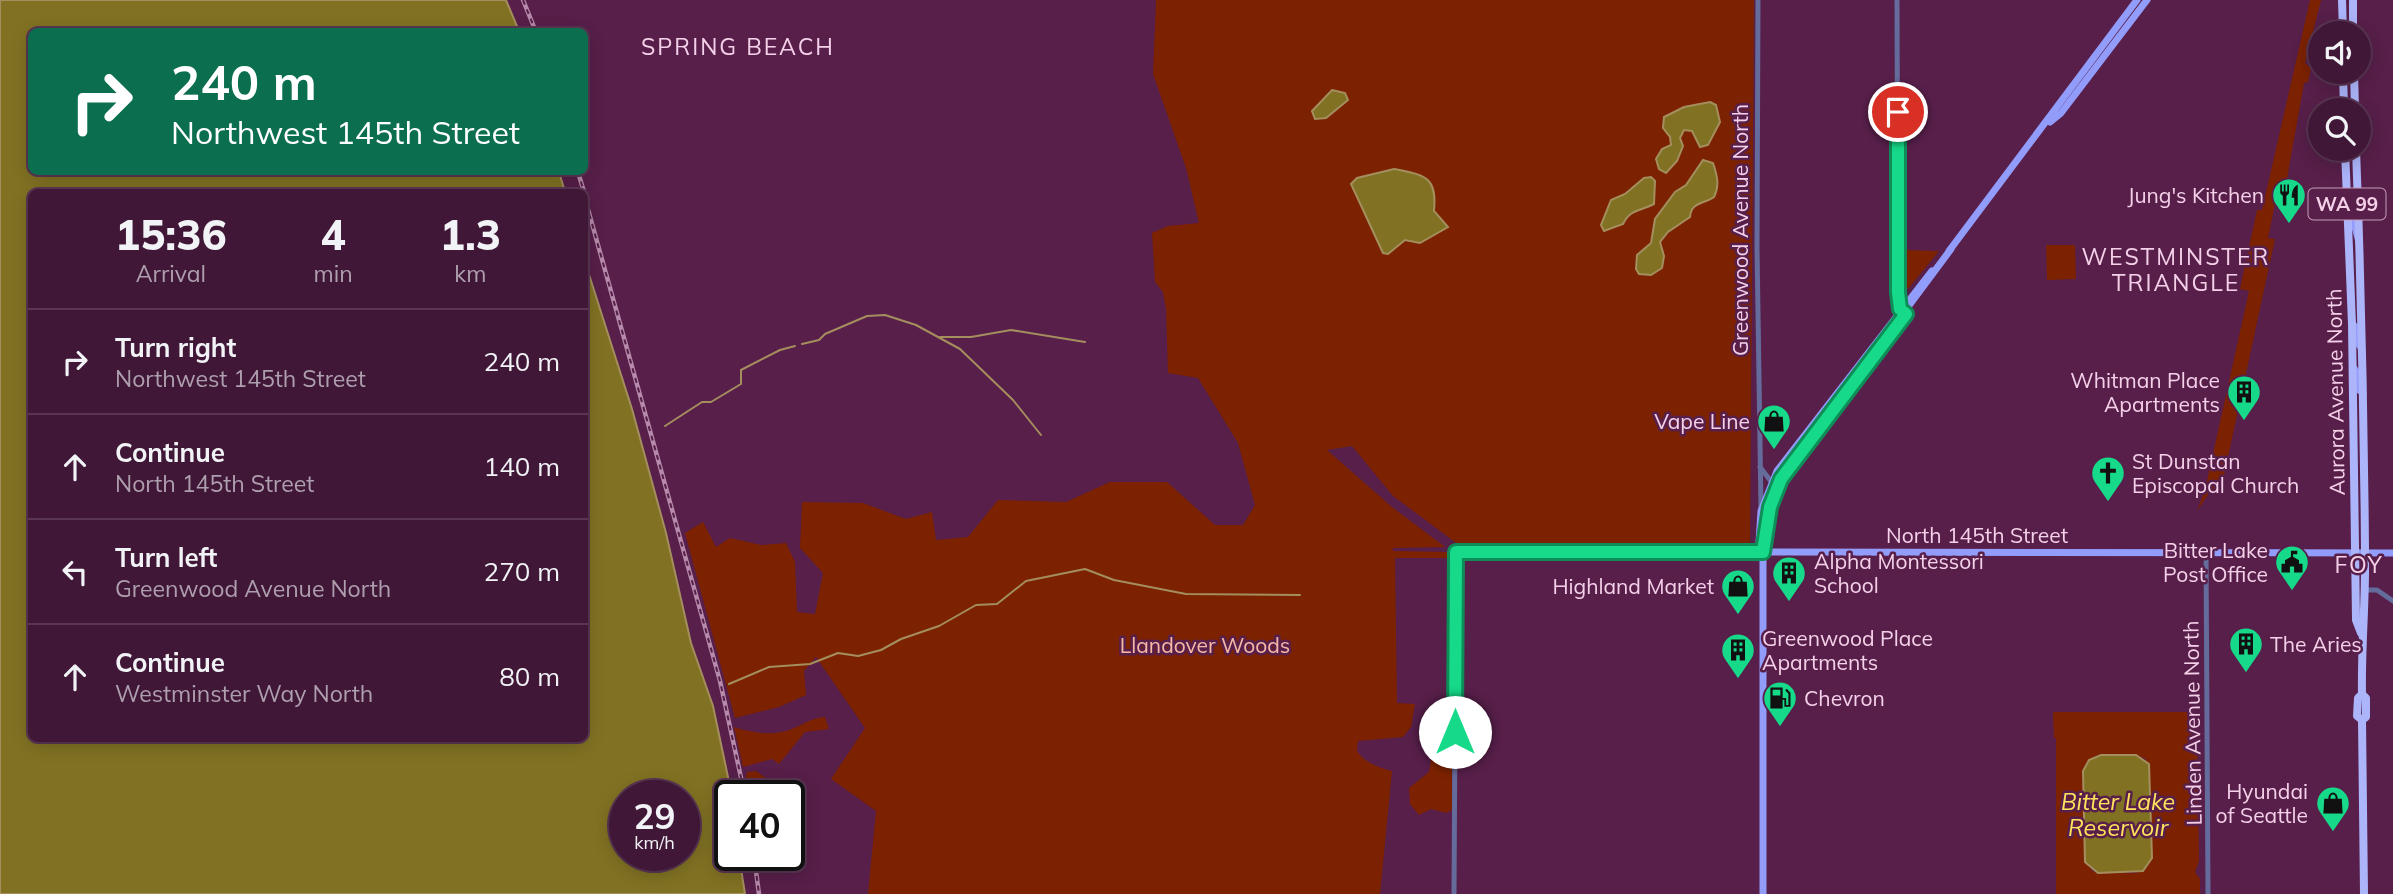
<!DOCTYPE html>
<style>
:root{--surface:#411738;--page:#482040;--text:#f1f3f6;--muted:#ae9fae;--line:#5a3653}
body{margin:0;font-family:Mulish,sans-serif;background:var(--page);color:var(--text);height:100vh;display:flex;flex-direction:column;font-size:26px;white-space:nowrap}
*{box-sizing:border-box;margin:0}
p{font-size:23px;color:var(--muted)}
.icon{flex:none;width:38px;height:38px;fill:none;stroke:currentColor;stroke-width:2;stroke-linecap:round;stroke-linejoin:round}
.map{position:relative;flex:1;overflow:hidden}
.panel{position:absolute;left:28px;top:189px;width:560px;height:553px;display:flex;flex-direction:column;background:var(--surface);border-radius:10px;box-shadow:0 4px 18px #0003,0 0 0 2px var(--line)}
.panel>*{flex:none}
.hud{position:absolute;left:28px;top:28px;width:560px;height:147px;border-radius:10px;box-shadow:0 4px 18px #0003,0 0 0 2px var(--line);background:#0b6e4f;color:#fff;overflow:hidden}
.controls{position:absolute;left:2308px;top:21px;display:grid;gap:14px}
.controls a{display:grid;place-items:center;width:63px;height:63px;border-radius:50%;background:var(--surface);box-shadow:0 4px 18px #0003,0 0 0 2px var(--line);font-size:35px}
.speed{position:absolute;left:609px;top:780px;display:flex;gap:14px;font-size:35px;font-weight:700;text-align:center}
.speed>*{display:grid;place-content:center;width:91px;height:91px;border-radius:50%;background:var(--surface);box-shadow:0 4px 18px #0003,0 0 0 2px var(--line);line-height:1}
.speed small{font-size:18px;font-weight:400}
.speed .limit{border:4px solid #111;border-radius:10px;background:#fff;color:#111}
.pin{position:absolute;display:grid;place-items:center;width:60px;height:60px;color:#fff;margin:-30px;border:4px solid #fff;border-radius:50%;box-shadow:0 2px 7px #0007}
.me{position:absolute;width:77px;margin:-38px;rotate:0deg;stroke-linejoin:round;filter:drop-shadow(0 0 5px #0008)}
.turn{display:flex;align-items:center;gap:24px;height:147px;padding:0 28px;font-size:32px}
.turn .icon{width:91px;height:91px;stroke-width:2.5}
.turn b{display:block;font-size:49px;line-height:60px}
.eta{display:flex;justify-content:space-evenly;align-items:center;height:119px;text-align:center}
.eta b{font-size:42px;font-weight:800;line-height:49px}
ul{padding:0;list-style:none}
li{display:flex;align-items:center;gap:21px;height:105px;padding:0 28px;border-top:2px solid var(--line)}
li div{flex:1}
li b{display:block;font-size:26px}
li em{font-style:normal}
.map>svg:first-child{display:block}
</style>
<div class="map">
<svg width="2393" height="894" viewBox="0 0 2393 894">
<rect width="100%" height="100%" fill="#571f4a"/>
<g fill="#7c2200" fill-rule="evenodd">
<path d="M1156,0H1754L1750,543L1748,548H1463L1393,496L1352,446L1327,450L1392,507L1445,547L1393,548V551L1448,552V558H1395L1397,703L1415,704L1411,727L1403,737L1358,741L1357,751C1365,763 1378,767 1392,771L1380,894H868L876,811L831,779L865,728L816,657L804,671L806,695L779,707L735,718L685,533L703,522L716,547L730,538L761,545L786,543L795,562L797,612L815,614L823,573L800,548L802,502L863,503L906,519L932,512L936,540L968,537L998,500L1066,502L1110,482H1167L1215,525H1243L1255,505L1238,443L1198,378L1168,373L1166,309L1163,292L1155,282L1152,233L1168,226L1199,223L1186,168L1153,74Z"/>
<path d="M2310,0H2321L2305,63L2311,68L2308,82L2304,83L2287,179L2280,180L2268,238L2275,239L2220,494L2210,492L2197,511L2205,490L2249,291L2240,289L2257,210H2262Z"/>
<path d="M2046,245H2075L2076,279L2047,280Z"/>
<path d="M1905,250L1939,251L1908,289H1906Z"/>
<path d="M2053,712H2197L2199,861L2195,872L2200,879V894H2056V738H2054ZM2136,755L2146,759L2137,873H2098L2092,871L2084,856L2085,765L2095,756Z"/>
<path d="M825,717L829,729L805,732L779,764L772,759L743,767L734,727C753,733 775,737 794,728C806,723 812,718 825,717Z"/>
<path d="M1443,719H1452V810L1446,813L1431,809L1419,815L1410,804L1409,788L1429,772L1436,730L1441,731Z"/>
<path d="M756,771L780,788L783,796H748L745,780L747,772Z"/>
</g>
<g fill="#817223" stroke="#a48e5e" stroke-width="2" fill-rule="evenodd">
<path d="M0,0H506L519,31L32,32V172H559L565,192H32V738H584L585,262L632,409L666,533L691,643L713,706L732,796H730V856H739L745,894H0ZM625,796H684V856H625Z"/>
<path d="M1332,90L1345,93L1348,100L1326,118L1315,119L1312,111Z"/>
<path d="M1710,102L1716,105L1720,122L1708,145L1700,147L1692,131L1684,130L1680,138L1683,146L1677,161L1666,173L1659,169L1656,159L1662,149L1671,145L1670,137L1663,128L1664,117L1684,107Z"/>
<path d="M1703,160L1713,163C1717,175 1720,185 1714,197C1704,204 1691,202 1690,217L1668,232L1660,242L1664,256L1662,268L1651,275L1639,274L1636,269L1637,255L1651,243L1655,219L1675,192L1686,185Z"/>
<path d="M1394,169C1426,175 1437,177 1434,211L1448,227L1420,243L1405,240L1388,254L1383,253L1351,184L1357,178Z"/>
<path d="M1644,178L1651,177L1655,181L1654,204C1641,211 1630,209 1623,224L1604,231L1601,225L1611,200L1625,194Z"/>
<path d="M2101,755H2136L2149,764L2152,858L2143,871L2098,873L2085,862L2083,771L2089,760Z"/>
</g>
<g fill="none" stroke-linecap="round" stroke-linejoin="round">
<g stroke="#a48e5e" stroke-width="2">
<path d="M940,337H971L1011,330L1085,342"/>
<path d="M802,344L819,340L825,334L867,316L885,315L916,325L960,349L1013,400L1041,435"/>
<path d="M665,426L702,402H711L741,384V370L780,350L795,346"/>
<path d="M729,684L769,667L810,664L838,653L858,656L881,650L901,639L939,626L976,605L997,604L1026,581L1085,569L1114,580L1186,594L1300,595"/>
</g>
<g stroke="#656b9a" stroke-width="5">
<path d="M1758,0L1757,247L1761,508"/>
<path d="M1897,0L1898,292L1902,311"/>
<path d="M1760,467L1773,484"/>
<path d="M2206,552L2208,894"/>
<path d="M2365,590H2377L2393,601"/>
<path d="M1454,894L1456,552H1763"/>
</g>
<g stroke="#929cfb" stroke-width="7">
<path d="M2050,122L2061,113L2147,0"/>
<path d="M2348,215L2353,219L2359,242"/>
<path d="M1949,251L2137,0"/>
<path d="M2352,324L2357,328L2358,343L2362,349"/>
<path d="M2353,367L2358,374L2359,390L2363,393"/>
<path d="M1763,552L1759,543L1761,511L1777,471L1932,271"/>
<path d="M1763,552L2393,553"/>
<path d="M1763,894V552L1770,507L1786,471L1951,249"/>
</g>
<g stroke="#acb5fa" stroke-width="8">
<path d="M2342,0L2343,33"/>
<path d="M2353,0V33"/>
<path d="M2343,72L2344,110"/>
<path d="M2354,72L2355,110"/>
<path d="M2345,149L2352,324L2356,620L2361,633"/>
<path d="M2356,149C2361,283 2364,417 2365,552C2366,600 2361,646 2362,694L2366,698V717L2362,720L2364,894"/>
<path d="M2362,694L2358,698L2357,716L2362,720"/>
</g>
<g stroke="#b68aaa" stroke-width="4.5">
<g id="rail">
<path d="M523,0L536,32"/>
<path d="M578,172L584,192"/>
<path d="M584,195L720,681L745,796"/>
<path d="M754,856L759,894"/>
</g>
</g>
<use href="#rail" stroke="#571f4a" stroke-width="2" stroke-dasharray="5" stroke-linecap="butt"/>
</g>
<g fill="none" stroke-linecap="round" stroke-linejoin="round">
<g stroke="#0e8d59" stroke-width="18">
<path id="route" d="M1455,732L1456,552H1763L1770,507L1781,479L1906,314L1900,309L1898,292V112"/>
</g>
<use href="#route" stroke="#16d989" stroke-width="12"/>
</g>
<defs>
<g id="restaurant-pin" transform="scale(1.75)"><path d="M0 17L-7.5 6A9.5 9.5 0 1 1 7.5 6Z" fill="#16d989" stroke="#571f4a"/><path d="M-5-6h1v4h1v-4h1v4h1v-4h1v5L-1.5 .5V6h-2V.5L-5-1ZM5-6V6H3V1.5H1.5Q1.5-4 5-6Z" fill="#111"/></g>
<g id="building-pin" transform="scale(1.75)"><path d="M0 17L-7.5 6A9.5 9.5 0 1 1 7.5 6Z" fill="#16d989" stroke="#571f4a"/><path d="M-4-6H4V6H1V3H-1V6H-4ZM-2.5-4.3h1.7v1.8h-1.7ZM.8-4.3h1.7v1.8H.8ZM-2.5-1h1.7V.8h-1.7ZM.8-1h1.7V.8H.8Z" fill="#111"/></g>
<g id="shop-pin" transform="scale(1.75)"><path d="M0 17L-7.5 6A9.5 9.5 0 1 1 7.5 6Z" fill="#16d989" stroke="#571f4a"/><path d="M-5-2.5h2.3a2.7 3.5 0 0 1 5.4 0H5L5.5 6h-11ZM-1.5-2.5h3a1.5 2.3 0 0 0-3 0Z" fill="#111"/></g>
<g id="church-pin" transform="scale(1.75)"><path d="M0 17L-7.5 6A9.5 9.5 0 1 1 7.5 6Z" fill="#16d989" stroke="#571f4a"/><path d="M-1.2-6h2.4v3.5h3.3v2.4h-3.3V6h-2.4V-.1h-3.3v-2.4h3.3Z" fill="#111"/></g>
<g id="civic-pin" transform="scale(1.75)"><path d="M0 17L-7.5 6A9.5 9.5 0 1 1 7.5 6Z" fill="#16d989" stroke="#571f4a"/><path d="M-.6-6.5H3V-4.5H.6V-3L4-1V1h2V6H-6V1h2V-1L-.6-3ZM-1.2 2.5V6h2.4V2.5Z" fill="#111"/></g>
<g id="fuel-pin" transform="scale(1.75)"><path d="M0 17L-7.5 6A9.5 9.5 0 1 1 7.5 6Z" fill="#16d989" stroke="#571f4a"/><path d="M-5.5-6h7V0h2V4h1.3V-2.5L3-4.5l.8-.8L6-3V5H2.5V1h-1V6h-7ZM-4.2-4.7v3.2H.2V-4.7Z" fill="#111"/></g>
</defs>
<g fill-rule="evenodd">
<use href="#restaurant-pin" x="2289" y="195"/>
<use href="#building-pin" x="2244" y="392"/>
<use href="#shop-pin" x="1774" y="421"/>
<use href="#church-pin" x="2108" y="473"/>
<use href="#civic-pin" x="2292" y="562"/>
<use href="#building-pin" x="1789" y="573"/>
<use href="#shop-pin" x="1738" y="586"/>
<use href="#building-pin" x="2246" y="644"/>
<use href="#building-pin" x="1738" y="650"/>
<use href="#fuel-pin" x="1780" y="698"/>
<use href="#shop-pin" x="2333" y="803"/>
</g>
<g text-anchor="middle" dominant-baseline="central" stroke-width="5" stroke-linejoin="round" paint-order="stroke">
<rect fill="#571f4a" stroke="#c69cb9" stroke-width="2" x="2308.5" y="188.5" width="77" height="31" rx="5"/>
<g font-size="19" font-weight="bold" fill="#f5d1e9">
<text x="2347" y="204">WA 99</text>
</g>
<g font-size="21" fill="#f5d1e9" stroke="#571f4a" text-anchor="end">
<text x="2264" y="195">Jung's Kitchen</text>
<text x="2220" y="380">Whitman Place<tspan x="2220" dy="24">Apartments</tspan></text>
<text x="1750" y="421">Vape Line</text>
<text x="2132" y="461" text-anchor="start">St Dunstan<tspan x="2132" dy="24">Episcopal Church</tspan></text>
<text x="2268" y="550">Bitter Lake<tspan x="2268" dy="24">Post Office</tspan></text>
<text x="1814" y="561" text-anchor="start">Alpha Montessori<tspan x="1814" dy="24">School</tspan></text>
<text x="1714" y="586">Highland Market</text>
<text x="1762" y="638" text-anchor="start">Greenwood Place<tspan x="1762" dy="24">Apartments</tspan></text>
<text x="2270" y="644" text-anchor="start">The Aries</text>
<text x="1804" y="698" text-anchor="start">Chevron</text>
<text x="2308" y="791">Hyundai<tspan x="2308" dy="24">of Seattle</tspan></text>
</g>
<g font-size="21" fill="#f5d1e9" stroke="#571f4a">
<text transform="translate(1740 230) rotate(-90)">Greenwood Avenue North</text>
<text transform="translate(2335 392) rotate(-91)">Aurora Avenue North</text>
<text x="1977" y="535">North 145th Street</text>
<text transform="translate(2192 723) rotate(-91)">Linden Avenue North</text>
</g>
<g font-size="21" fill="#f7b9a6" stroke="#571f4a">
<text x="1205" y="645">Llandover Woods</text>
</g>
<g font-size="23" letter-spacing="2" fill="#f5d1e9" stroke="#571f4a">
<text x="738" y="46">SPRING BEACH</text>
<text x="2176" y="256">WESTMINSTER<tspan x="2176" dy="26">TRIANGLE</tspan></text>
<text x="2359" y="564">FOY</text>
</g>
<g font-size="23" font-style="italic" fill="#ffe35c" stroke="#571f4a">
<text x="2118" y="801">Bitter Lake<tspan x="2118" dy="26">Reservoir</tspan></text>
</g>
</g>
</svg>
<div class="controls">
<a><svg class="icon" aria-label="sound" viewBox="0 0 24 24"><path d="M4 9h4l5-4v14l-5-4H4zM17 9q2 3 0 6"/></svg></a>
<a><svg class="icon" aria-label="search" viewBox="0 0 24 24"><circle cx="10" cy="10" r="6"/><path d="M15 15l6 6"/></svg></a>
</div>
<div class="speed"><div>29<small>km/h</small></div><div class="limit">40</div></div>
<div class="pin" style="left:1898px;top:112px;background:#d93025"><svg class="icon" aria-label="arrive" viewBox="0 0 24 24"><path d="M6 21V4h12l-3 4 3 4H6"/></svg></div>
<svg class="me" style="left:1455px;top:732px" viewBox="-20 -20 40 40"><circle r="19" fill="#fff"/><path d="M0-13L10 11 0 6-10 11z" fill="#16d989"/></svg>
<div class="hud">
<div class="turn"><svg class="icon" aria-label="right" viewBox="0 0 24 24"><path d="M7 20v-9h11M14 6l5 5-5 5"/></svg><div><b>240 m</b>Northwest 145th Street</div></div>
</div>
<section class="panel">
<div class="eta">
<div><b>15:36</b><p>Arrival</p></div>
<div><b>4</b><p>min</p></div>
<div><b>1.3</b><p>km</p></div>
</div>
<ul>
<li><svg class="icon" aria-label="right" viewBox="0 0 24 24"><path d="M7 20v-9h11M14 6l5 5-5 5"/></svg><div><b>Turn right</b><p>Northwest 145th Street</p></div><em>240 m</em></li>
<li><svg class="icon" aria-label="ahead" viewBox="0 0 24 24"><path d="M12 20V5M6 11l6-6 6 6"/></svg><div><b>Continue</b><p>North 145th Street</p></div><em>140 m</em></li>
<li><svg class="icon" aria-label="left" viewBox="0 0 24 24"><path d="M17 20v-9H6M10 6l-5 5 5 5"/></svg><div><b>Turn left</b><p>Greenwood Avenue North</p></div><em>270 m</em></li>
<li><svg class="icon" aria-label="ahead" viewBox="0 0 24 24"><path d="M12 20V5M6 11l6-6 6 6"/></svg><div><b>Continue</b><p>Westminster Way North</p></div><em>80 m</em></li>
</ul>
</section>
</div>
